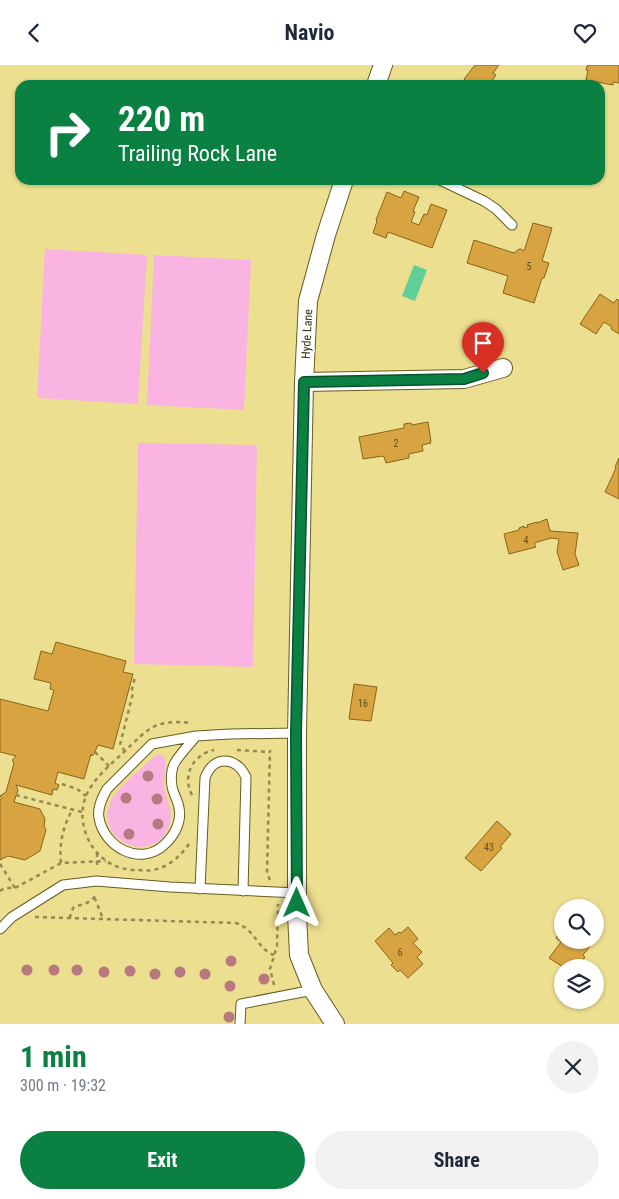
<!DOCTYPE html>
<meta charset="utf-8">
<style>
:root{--surface:#fff;--page:#f2f2f3;--text:#1f2937;--muted:#747a83;--accent:#0b8043}
body{margin:0;font-family:"Roboto Condensed",sans-serif;background:var(--page);color:var(--text);height:100vh;display:flex;flex-direction:column;font-size:19px;white-space:nowrap}
*{box-sizing:border-box;margin:0}
p{font-size:16px;color:var(--muted)}
.icon{flex:none;width:28px;height:28px;fill:none;stroke:currentColor;stroke-width:2;stroke-linecap:round;stroke-linejoin:round}
.map{position:relative;height:959px;overflow:hidden}
.details{display:flex;flex-direction:column;background:var(--surface);flex:1}
.details>*{flex:none}
.top-card{position:absolute;left:15px;top:15px;width:590px;height:105px;border-radius:15px;box-shadow:0 1px 4px #0004;background:#0b8043;color:#fff;overflow:hidden}
.fabs{position:absolute;left:554px;top:834px;display:grid;gap:10px}
.fabs a{display:grid;place-items:center;width:50px;height:50px;border-radius:50%;background:var(--surface);box-shadow:0 1px 4px #0004;font-size:25px}
.pin{position:absolute;display:grid;place-items:center;width:42px;height:42px;color:#fff;margin:-51px -21px;border-radius:50% 50% 50% 0;rotate:-45deg;box-shadow:0 0 5px #0007}
.pin .icon{rotate:45deg}
.me{position:absolute;width:55px;margin:-28px;rotate:0deg;stroke-linejoin:round;filter:drop-shadow(0 0 4px #0008)}
.turn{display:flex;align-items:center;gap:18px;height:105px;padding:0 20px;font-size:22px}
.turn .icon{width:65px;height:65px;stroke-width:2.5}
.turn b{display:block;font-size:35px;line-height:42px}
.round{display:grid;place-items:center;flex:none;width:52px;height:52px;border-radius:26px;background:var(--page)}
.overview{display:flex;align-items:center;justify-content:space-between;height:85px;padding:0 20px}
h1{font-size:30px;font-weight:700;line-height:38px;color:var(--accent)}
.action{display:flex;gap:10px;margin-top:auto;padding:10px 20px}
.action a{flex:1;height:58px;border-radius:30px;background:var(--accent);color:#fff;font-size:20px;font-weight:700;line-height:58px;text-align:center}
.action a+a{background:var(--page);color:var(--text)}
header{display:flex;justify-content:space-between;align-items:center;height:65px;padding:0 20px;background:var(--surface);font-size:22px;font-weight:700}
.map>svg:first-child{display:block}
</style>
<header><svg class="icon" aria-label="back" viewBox="0 0 24 24"><path d="M15 5l-7 7 7 7"/></svg>Navio<svg class="icon" aria-label="heart" viewBox="0 0 24 24"><path d="M12 20l-8-8c-3-5 5-10 8-4 3-6 11-1 8 4z"/></svg></header>
<div class="map">
<svg width="619" height="959" viewBox="0 0 619 959">
<rect width="100%" height="100%" fill="#ecdf90"/>
<g fill="#f9b4e1">
<path d="M45,184L147,190L138,339L37,333Z"/>
<path d="M154,190L251,195L244,345L147,340Z"/>
<path d="M138,378L257,380L253,602L134,599Z"/>
<path d="M160,689C171,694 163,710 164,720C165,733 174,745 170,758C159,801 94,780 110,738C115,725 143,702 155,691Z"/>
</g>
<path fill="#60cf99" d="M414,200L427,205L415,236L402,231Z"/>
<g fill="#d8a441" stroke="#896419">
<path d="M475,0H499L493,8L496,10L489,20H466L468,17L464,14Z"/>
<path d="M589,0H619V18L613,17V20L586,15L588,5H586L587,1H589Z"/>
<path d="M404,126L419,132L413,146L415,147L411,157L419,160L424,149L427,150L431,139L447,145L432,183L388,167L386,173L373,168L377,156L376,155L387,127L401,133Z"/>
<path d="M533,158L552,163L542,196L549,198L544,213H542L534,238L503,228L508,211L467,198L474,175L514,188L519,184H521L524,186Z"/>
<path d="M600,229L614,238L617,234L619,236V269L611,264L612,262L604,257L596,269L580,259Z"/>
<path d="M428,357L431,376H430L431,378L422,380L423,386L409,389V393L386,398L384,392L383,391L363,394L359,372L404,363V359L411,358L412,360Z"/>
<path d="M619,393V434L605,427L616,403L615,402Z"/>
<path d="M547,454L550,466L578,468L575,489L579,500L563,505L557,487L559,474L551,473L534,478L536,482L509,489L504,469L519,465V463L524,461V463L528,462L527,460L537,457V458Z"/>
<path d="M56,577L126,596L123,607L133,609L113,684L98,680L94,689L92,691L91,689L84,714L58,707L55,718L59,720L57,725L53,724L52,730L16,720L18,725L14,737L40,744L45,754L44,761L46,765L40,786L25,795L8,791L0,795V735L2,733L0,731L6,727L14,698L12,695L16,691L0,687V634L48,646L54,625L50,624L51,618L34,614L41,586L52,589Z"/>
<path d="M354,619L377,622L371,656L349,654Z"/>
<path d="M497,756L511,769L500,782L502,783L481,806L465,793Z"/>
<path d="M408,862L418,874L413,878L422,887L417,892L423,899L408,913L400,905L398,907L391,900L393,898L375,876L389,863L395,870L399,867L401,868Z"/>
<path d="M562,864V875H595L583,890L585,892L578,902H571L568,901L567,902H563L549,893L561,877L556,873Z"/>
</g>
<g fill="none" stroke-linecap="round" stroke-linejoin="round">
<g stroke="#665c21" stroke-width="11">
<g id="service">
<path d="M440,115L484,136L496,144L512,160"/>
<path d="M196,671C191,678 174,695 173,702C171,707 171,716 172,721C173,729 178,735 179,743C182,757 174,771 164,780C140,802 104,782 99,753C97,743 102,733 107,724L152,679L196,671L230,669L297,668"/>
<path d="M200,824L205,713C213,690 236,691 246,712L243,826"/>
<path d="M0,864L12,852L63,820L80,818L96,816L170,822L297,828"/>
<path d="M240,959L241,939L313,925"/>
</g>
</g>
<g stroke="#665c21" stroke-width="20">
<g id="minor">
<path d="M376,20L383,0"/>
<path d="M304,317L464,314L503,303"/>
<path d="M335,959L313,925L299,890L297,849V668L304,317L308,236L326,170L344,115"/>
</g>
</g>
<g stroke="#948b52" stroke-width="2.5" stroke-dasharray="4 4" stroke-linecap="butt">
<path d="M237,685L270,687"/>
<path d="M125,686L120,680L133,628L132,624L135,612"/>
<path d="M95,687L109,701"/>
<path d="M62,719L77,724L86,731"/>
<path d="M16,730L82,747"/>
<path d="M192,730C182,711 192,690 214,685"/>
<path d="M189,779C182,789 172,799 160,803C153,806 145,806 138,805C134,805 130,805 126,804C94,799 74,761 86,731C93,714 110,700 123,688C149,663 154,654 192,658"/>
<path d="M61,798C59,777 63,763 72,745"/>
<path d="M0,799L15,823"/>
<path d="M97,800V787"/>
<path d="M270,815L267,808L270,685"/>
<path d="M0,826L5,823H15L61,798L106,796"/>
<path d="M94,833L96,836L103,854"/>
<path d="M35,852L236,858C255,864 258,885 274,890"/>
<path d="M70,853L71,847L74,842C83,839 93,838 96,828"/>
<path d="M274,920L270,904L277,881L278,839"/>
</g>
<use href="#service" stroke="#fff" stroke-width="9"/>
<use href="#minor" stroke="#fff" stroke-width="18"/>
</g>
<g fill="#b7797f">
<circle cx="148" cy="711" r="5.5"/>
<circle cx="126" cy="733" r="5.5"/>
<circle cx="157" cy="734" r="5.5"/>
<circle cx="158" cy="759" r="5.5"/>
<circle cx="129" cy="769" r="5.5"/>
<circle cx="231" cy="896" r="5.5"/>
<circle cx="27" cy="905" r="5.5"/>
<circle cx="54" cy="905" r="5.5"/>
<circle cx="77" cy="905" r="5.5"/>
<circle cx="130" cy="906" r="5.5"/>
<circle cx="104" cy="907" r="5.5"/>
<circle cx="180" cy="907" r="5.5"/>
<circle cx="155" cy="909" r="5.5"/>
<circle cx="205" cy="909" r="5.5"/>
<circle cx="264" cy="914" r="5.5"/>
<circle cx="230" cy="921" r="5.5"/>
<circle cx="229" cy="952" r="5.5"/>
</g>
<g fill="none" stroke-linecap="round" stroke-linejoin="round">
<g stroke="#07532c" stroke-width="12">
<path id="route" d="M297,838L296,668L304,317L464,314L483,308"/>
</g>
<use href="#route" stroke="#0b8043" stroke-width="9"/>
</g>
<g text-anchor="middle" dominant-baseline="central" stroke-width="4" stroke-linejoin="round" paint-order="stroke">
<g font-size="10" fill="#5e4e1c">
<text x="529" y="201">5</text>
<text x="396" y="378">2</text>
<text x="526" y="475">4</text>
<text x="363" y="638">16</text>
<text x="489" y="782">43</text>
<text x="400" y="887">6</text>
</g>
<g font-size="12" fill="#363110" stroke="#fefefe">
<text transform="translate(307 269) rotate(-87)">Hyde Lane</text>
</g>
</g>
</svg>
<div class="fabs">
<a><svg class="icon" aria-label="search" viewBox="0 0 24 24"><circle cx="10" cy="10" r="6"/><path d="M15 15l6 6"/></svg></a>
<a><svg class="icon" aria-label="layers" viewBox="0 0 24 24"><path d="M12 4l9 5-9 5-9-5zM3 14l9 5 9-5"/></svg></a>
</div>
<div class="pin" style="left:483px;top:308px;background:#d93025"><svg class="icon" aria-label="arrive" viewBox="0 0 24 24"><path d="M6 21V4h12l-3 4 3 4H6"/></svg></div>
<svg class="me" style="left:297px;top:838px" viewBox="-20 -20 40 40"><path d="M0-17L14 15 0 8-14 15z" fill="#0b8043" stroke="#fff" stroke-width="4"/></svg>
<div class="top-card">
<div class="turn"><svg class="icon" aria-label="right" viewBox="0 0 24 24"><path d="M7 20v-9h11M14 6l5 5-5 5"/></svg><div><b>220 m</b>Trailing Rock Lane</div></div>
</div>
</div>
<section class="details">
<div class="overview"><div><h1>1 min</h1><p>300 m · 19:32</p></div><a class="round"><svg class="icon" aria-label="close" viewBox="0 0 24 24"><path d="M6 6l12 12M18 6L6 18"/></svg></a></div>
<div class="action"><a>Exit</a><a>Share</a></div>
</section>
